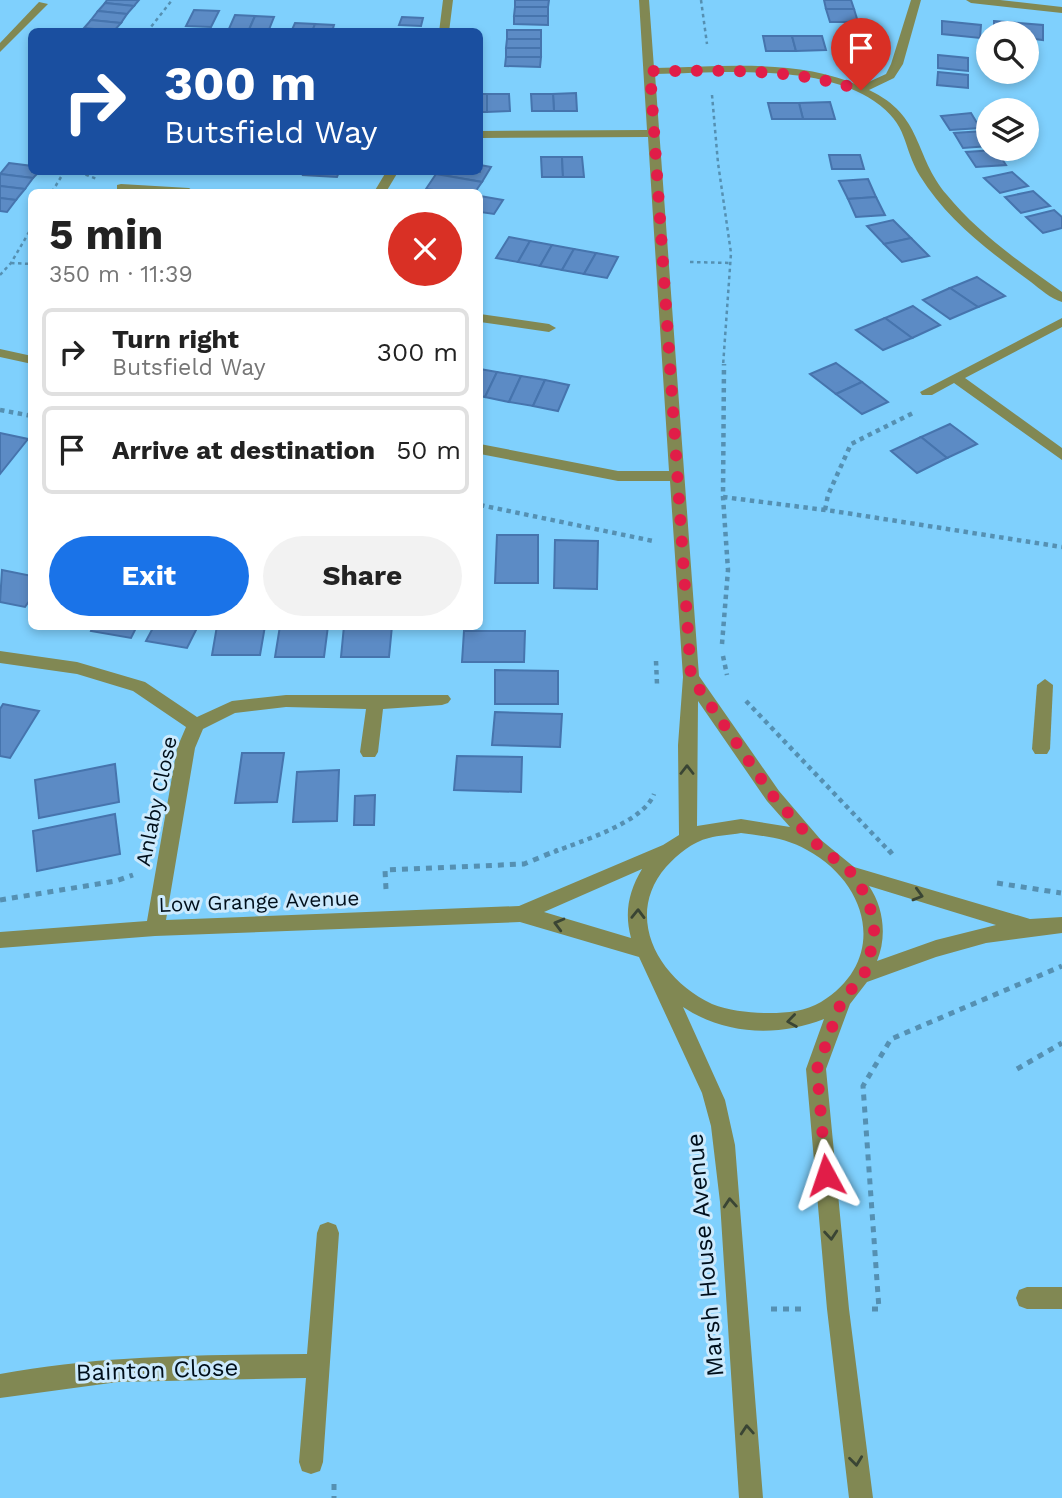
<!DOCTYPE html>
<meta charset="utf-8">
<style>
:root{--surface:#fff;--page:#f2f2f2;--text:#222;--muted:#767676;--line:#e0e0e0;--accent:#1a73e8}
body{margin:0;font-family:"Work Sans",sans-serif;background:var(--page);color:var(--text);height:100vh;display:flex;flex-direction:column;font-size:26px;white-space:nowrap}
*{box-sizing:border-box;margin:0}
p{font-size:23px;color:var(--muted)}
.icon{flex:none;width:38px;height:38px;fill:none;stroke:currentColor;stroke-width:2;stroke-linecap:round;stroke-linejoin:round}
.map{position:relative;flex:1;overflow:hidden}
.details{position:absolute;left:28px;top:189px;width:455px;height:441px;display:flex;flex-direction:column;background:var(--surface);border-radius:10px;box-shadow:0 4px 10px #0003}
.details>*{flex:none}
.top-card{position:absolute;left:28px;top:28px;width:455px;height:147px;border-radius:10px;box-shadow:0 4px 10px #0003;background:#1a4fa0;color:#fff;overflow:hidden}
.tools{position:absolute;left:976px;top:21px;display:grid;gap:14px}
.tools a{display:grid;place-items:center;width:63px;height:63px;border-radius:50%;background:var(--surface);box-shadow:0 4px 10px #0003;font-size:35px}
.pin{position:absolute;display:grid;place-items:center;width:60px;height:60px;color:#fff;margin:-72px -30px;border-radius:50% 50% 50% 0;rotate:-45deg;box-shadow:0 0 7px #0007}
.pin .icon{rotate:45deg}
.me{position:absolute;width:77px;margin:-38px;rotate:355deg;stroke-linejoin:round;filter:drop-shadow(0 0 5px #0008)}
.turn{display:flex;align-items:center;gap:24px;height:147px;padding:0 21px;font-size:32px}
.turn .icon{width:91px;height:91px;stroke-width:2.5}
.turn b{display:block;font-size:49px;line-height:60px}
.round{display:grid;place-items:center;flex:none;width:74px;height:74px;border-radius:37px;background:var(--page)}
.summary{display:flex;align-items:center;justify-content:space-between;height:119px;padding:0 21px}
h1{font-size:42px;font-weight:700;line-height:52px}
.cta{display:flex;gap:14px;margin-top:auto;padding:14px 21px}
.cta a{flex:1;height:80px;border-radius:42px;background:var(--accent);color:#fff;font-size:28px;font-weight:700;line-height:80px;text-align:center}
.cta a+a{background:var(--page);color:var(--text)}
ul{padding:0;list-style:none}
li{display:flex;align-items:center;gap:21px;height:88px;margin:0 14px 10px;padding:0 7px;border:4px solid var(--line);border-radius:10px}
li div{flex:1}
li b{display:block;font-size:26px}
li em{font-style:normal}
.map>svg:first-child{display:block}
</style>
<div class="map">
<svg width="1062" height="1498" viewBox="0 0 1062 1498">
<rect width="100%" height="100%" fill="#7fd0fd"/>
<g fill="#5c8bc5" stroke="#4674ad" stroke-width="2">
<path d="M107,0H139L134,6L105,3Z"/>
<path d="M515,0H549L548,7H515Z"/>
<path d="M824,0H851L854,9H826Z"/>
<path d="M105,3L134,6L127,14L98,11Z"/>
<path d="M515,7H548V16H514Z"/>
<path d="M826,9H854L858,22H830Z"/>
<path d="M194,10L219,11L211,27L186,26Z"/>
<path d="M98,11L127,14L121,23L91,20Z"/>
<path d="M235,15L255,16L248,32L228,31Z"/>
<path d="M255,16L274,17L268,32H248Z"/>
<path d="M514,16H548V25L514,24Z"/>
<path d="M402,17L423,18L421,26L399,25Z"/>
<path d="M91,20L121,23L114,31L84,28Z"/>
<path d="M942,21L981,25L980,38L942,34Z"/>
<path d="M994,21L1019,23V33H994Z"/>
<path d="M295,23L315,24L312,32H291Z"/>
<path d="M1019,23L1043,25V40L1027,38V33H1019Z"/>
<path d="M315,24L334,25L332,32H312Z"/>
<rect x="507" y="30" width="34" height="9"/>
<path d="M763,36H792L796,51H766Z"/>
<path d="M792,36H822L826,50L796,51Z"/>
<path d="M507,39H541V48H506Z"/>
<rect x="506" y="48" width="35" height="9"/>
<path d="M938,55L968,58V71L938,68Z"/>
<path d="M506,57H541L540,67L505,66Z"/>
<path d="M938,72L968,75V88L937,85Z"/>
<path d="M576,93L577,111H554L553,94Z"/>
<rect x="480" y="94" width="7" height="18"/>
<path d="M487,94H509L510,111L487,112Z"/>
<path d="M531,94H553L554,111H532Z"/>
<path d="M830,102L835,119H803L799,103Z"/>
<path d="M768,103H799L803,119H772Z"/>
<path d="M971,113L980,128L950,130L941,116Z"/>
<path d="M984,131L989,138V146L963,148L954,133Z"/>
<path d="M996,150L1006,165L976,167L966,152Z"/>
<path d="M829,155H860L864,169H832Z"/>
<path d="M541,157H562L563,177H542Z"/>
<path d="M562,157H582L584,177H563Z"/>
<path d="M9,163L32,166V172H39L33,178L0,174Z"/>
<path d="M480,165L491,167L482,182L436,174L438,172H480Z"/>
<path d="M304,172H339L337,177L303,175Z"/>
<path d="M1012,172L1028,186L1000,193L984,178Z"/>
<path d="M0,174L33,178L25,189L0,186Z"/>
<path d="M436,174L482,182L475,192H448L426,189Z"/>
<path d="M868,179L876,197L848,199L839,181Z"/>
<path d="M0,186L25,189L16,200L0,198Z"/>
<path d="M1033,191L1050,206L1021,213L1005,197Z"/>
<path d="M480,196L503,200L494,214L480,212Z"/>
<path d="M876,197L885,215L856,217L848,199Z"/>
<path d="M0,198L16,200L7,212L0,211Z"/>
<path d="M1054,210L1062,217V228L1043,233L1026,217Z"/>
<path d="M893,220L911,238L884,244L867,226Z"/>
<path d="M509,237L530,241L518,262L496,258Z"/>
<path d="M911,238L929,256L902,262L884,244Z"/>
<path d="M530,241L552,245L540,266L518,262Z"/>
<path d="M552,245L574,249L562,270L540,266Z"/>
<path d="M574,249L596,253L584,274L562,270Z"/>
<path d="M596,253L618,257L607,278L584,274Z"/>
<path d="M977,277L1005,296L978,307L950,288Z"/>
<path d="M950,288L978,307L950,319L923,300Z"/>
<path d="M913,306L940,325L912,338L885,318Z"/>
<path d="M885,318L912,338L883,350L856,330Z"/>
<path d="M836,363L862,382L836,394L810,374Z"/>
<path d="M480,369L497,372L485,397L480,396Z"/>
<path d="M497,372L521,376L509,402L485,397Z"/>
<path d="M521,376L545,380L533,406L509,402Z"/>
<path d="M545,380L569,385L558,411L533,406Z"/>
<path d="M862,382L888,402L862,414L836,394Z"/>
<path d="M950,424L977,444L947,458L921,437Z"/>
<path d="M0,433L28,439L0,474Z"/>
<path d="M921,437L947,458L917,473L891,451Z"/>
<path d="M497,535H538V583H495Z"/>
<path d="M555,540L598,541L597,589L554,588Z"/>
<path d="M2,570L32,576V597L25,607L0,602Z"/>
<path d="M93,626H137L131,638L91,631Z"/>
<path d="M154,626H198L187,648L146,641Z"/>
<path d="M217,626H265L260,655H212Z"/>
<path d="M280,626H328L324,657H275Z"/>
<path d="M344,626H392L389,657H341Z"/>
<path d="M464,631H525L524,662H462Z"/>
<path d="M495,670L558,671V704H495Z"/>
<path d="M3,704L39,711L10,758L0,756V709Z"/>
<path d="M495,712L562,714L560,747L492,745Z"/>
<path d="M242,753H284L277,802L235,803Z"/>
<path d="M457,756L522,757L521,792L454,790Z"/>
<path d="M115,764L119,802L39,818L35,780Z"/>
<path d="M339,770L337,821L293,822L297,772Z"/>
<path d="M375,795L374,825H354L355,796Z"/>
<path d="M115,814L120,854L37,871L33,831Z"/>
</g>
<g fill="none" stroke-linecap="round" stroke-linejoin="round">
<g stroke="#5590b2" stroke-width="2.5" stroke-dasharray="3.5 3.5" stroke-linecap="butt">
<path d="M701,0L707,44"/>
<path d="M147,32L172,0"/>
<path d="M712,95L718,163L731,253L723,366"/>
<path d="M79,172L97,179"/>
<path d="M52,192L64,172"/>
<path d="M690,262L731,263"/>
<path d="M11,263L32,264"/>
<path d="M0,275L11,263L32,227"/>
</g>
<g stroke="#5590b2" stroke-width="4.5" stroke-dasharray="4.5 4.5" stroke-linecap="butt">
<path d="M0,410L32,416"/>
<path d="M723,497L833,511L1062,547"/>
<path d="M480,505L653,541"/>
<path d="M825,510L828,495L851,444L915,412"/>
<path d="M722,644L728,570L723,497L724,364"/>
<path d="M723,656L727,675"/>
<path d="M656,661L657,684"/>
<path d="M746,701L890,852"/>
<path d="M554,852C581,841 643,823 654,794"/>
</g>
<g stroke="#5590b2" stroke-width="5" stroke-dasharray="6 6" stroke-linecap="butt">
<path d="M889,850L892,854"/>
<path d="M997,883L1061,893"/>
<path d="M386,889L385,870L524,864L558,850"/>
<path d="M0,900L116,881L133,875"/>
<path d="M1017,1069L1062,1043"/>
<path d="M771,1309H804"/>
<path d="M872,1309H879L863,1086L891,1039L1062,966"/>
<path d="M334,1484V1498"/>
</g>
<g fill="#818853" fill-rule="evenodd">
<path d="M443,0H453L449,32H439Z"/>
<path d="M639,0H649L654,68C720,67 798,58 860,86L886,74L891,64L911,0H921L903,64L894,78L869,90C924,116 913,155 947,195C979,234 1021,263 1062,292V302C1051,299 1040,289 1031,282C990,252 947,220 920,176C901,144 910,126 874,101C817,63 720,73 655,74L699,676L779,791L821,840L854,867L1030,919L1062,917V933L986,943L936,957L867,982L850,1004L826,1069L849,1309L873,1498H849L827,1309L806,1069L824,1019C778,1037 725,1035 683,1007L725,1100L735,1145L763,1498H739L720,1202L711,1126L702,1093L639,957L520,922L155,936L0,948V932L147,921L177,748L186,727L133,691L77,674L0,663V651L77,662L145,682L197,717L232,701L286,695H448L451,699L448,703L442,705L383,709L378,752L375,757H363L360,752L366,709L286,707L235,713L203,729L195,748L166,920L519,906L663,845L679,835L678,745L683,677L670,481H618L480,454V444L618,471H669L648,137L480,138V131L647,130ZM698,701L767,801L790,827L741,819L697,826ZM741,833C764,836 786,838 807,850C870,884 888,961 821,1002C806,1011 787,1013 770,1013C751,1013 730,1011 712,1004C659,979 623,917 666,867C678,854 692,842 709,838C719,835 730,835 741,833ZM642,869C629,891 624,912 631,938L544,912ZM869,886L996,925L936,940L877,961C887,937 884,908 869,886Z"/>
<path d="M966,0H1000L1062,7V13L971,3Z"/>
<path d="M39,2L48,4L0,52V43Z"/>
<path d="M386,172H398L386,192H374Z"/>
<path d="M121,184L189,188L195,192L117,191V185Z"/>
<path d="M480,314L549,324L556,328L549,332L480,322Z"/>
<path d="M1062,318V327L965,378L1062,448V460L954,383L932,395H922L920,392Z"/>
<path d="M0,349L32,356V364L0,357Z"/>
<path d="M1045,679L1053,685L1050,749L1047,754H1035L1032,749L1037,685Z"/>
<path d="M328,1222L336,1225L339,1233L323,1462L320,1471L311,1474L302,1471L299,1462L306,1378L118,1382L0,1398V1374C102,1355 204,1355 307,1354L317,1233L320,1225Z"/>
<path d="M1027,1287H1062V1309H1027L1019,1306L1016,1298L1019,1290Z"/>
</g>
</g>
<defs><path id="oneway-chevron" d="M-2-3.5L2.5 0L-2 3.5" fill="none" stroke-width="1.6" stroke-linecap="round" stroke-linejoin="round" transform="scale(1.75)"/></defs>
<g stroke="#3a4534">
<use href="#oneway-chevron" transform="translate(687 770) rotate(-90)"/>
<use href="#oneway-chevron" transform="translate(918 895) rotate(16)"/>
<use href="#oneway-chevron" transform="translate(638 914) rotate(-89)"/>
<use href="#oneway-chevron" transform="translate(559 924) rotate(-165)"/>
<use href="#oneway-chevron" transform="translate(792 1021) rotate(172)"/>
<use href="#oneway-chevron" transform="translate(730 1203) rotate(-94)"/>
<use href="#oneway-chevron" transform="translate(831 1235) rotate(85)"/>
<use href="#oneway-chevron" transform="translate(747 1430) rotate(-94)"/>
<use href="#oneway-chevron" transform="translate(856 1461) rotate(83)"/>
</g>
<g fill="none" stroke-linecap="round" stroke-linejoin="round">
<path stroke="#e11d48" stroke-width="12" stroke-dasharray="0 21.6" d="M826,1175L817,1069L842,1000L864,975L875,936L869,901L853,874L814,842L773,796L691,677L650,71C725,71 788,67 861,90"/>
</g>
<g text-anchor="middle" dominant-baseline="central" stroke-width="6" stroke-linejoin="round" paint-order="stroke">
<g font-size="21" fill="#000f1b" stroke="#cceafd">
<text transform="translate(156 801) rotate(-78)">Anlaby Close</text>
<text transform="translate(259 901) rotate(-2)">Low Grange Avenue</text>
</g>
<g font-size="24" fill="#000f1b" stroke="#cceafd">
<text transform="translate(705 1255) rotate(-95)">Marsh House Avenue</text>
<text transform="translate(157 1370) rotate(-2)">Bainton Close</text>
</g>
</g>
</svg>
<div class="tools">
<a><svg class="icon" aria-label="search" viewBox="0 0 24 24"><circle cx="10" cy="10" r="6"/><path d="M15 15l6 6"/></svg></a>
<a><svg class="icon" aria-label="layers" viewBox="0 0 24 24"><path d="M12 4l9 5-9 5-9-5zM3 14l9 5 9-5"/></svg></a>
</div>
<div class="pin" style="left:861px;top:90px;background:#d93025"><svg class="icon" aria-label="arrive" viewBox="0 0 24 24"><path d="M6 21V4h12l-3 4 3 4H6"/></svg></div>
<svg class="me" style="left:826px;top:1175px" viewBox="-20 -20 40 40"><path d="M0-17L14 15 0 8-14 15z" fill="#e11d48" stroke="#fff" stroke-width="4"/></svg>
<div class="top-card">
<div class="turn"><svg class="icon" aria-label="right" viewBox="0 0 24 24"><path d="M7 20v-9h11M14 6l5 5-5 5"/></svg><div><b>300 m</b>Butsfield Way</div></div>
</div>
<section class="details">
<div class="summary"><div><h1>5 min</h1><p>350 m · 11:39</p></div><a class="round" style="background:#d93025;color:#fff"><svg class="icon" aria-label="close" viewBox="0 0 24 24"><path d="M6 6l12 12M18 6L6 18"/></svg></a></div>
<ul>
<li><svg class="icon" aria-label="right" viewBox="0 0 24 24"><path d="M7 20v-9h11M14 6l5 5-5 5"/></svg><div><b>Turn right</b><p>Butsfield Way</p></div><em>300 m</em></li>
<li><svg class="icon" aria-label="arrive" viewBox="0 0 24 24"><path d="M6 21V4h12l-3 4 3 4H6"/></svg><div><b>Arrive at destination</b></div><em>50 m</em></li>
</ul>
<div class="cta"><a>Exit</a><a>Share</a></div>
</section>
</div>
